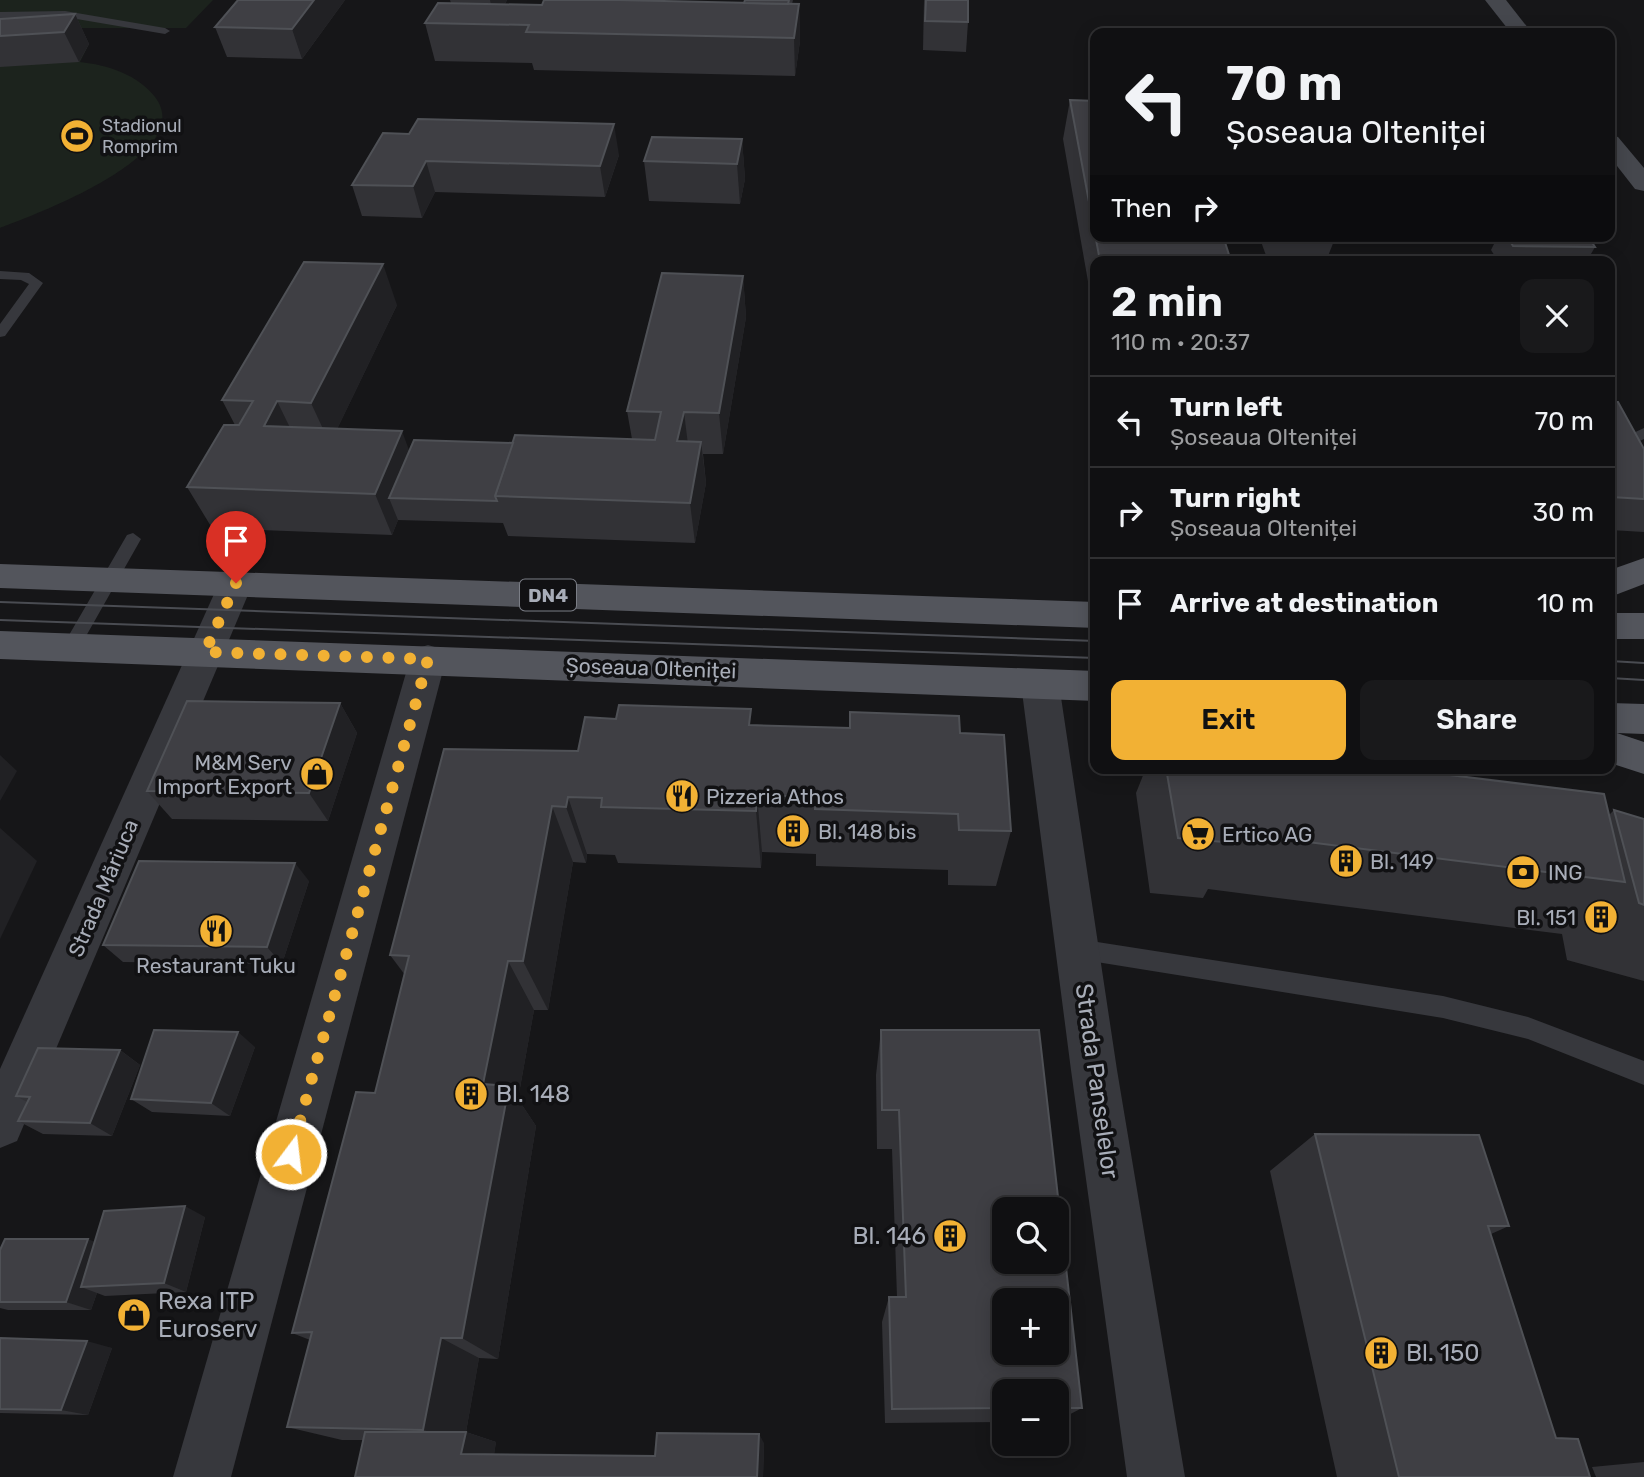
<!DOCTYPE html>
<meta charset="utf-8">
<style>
:root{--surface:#101012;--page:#19191b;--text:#f1f3f6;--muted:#9c9d9f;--line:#303032;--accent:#f2b134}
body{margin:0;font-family:Rubik,sans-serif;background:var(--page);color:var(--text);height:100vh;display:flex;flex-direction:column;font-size:26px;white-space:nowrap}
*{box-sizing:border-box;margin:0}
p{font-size:23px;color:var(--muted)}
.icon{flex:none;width:38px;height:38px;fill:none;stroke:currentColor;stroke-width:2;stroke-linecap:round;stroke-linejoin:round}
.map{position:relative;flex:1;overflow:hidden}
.side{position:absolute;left:1090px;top:256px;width:525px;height:518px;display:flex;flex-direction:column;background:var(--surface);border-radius:14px;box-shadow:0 4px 18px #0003,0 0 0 2px var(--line)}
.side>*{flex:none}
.top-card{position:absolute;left:1090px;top:28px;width:525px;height:214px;border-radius:14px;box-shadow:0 4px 18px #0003,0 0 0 2px var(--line);background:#101012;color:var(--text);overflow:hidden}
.controls{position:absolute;left:992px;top:1197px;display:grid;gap:14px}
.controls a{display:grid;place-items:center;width:77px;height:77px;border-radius:14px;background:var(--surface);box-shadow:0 4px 18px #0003,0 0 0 2px var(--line);font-size:35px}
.pin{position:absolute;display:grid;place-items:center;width:60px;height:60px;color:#fff;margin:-72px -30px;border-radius:50% 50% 50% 0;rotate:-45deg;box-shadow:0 0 7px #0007}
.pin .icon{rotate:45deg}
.me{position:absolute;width:77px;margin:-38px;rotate:15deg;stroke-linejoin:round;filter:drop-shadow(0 0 5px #0008)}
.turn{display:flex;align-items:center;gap:24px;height:147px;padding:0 21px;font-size:32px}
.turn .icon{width:91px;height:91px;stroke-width:2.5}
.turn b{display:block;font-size:49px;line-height:60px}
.then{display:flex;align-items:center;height:66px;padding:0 21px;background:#0003;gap:14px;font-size:26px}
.round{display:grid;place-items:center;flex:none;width:74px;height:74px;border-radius:14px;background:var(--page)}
.summary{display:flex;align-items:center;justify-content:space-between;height:119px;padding:0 21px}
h1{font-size:42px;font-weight:600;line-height:52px}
.button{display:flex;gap:14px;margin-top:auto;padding:14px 21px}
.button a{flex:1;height:80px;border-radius:14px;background:var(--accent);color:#111;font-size:28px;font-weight:600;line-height:80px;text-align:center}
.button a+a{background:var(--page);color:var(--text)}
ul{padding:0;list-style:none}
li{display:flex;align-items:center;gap:21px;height:91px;padding:0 21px;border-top:2px solid var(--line)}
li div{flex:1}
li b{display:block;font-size:26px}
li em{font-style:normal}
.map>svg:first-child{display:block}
</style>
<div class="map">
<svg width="1644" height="1477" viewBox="0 0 1644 1477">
<rect width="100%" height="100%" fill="#161618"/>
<g fill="#1c231d">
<path d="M0,0H213L186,28H59L0,33Z"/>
<path d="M89,44L80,62C107,65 137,74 155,97C199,154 35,215 0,228V49Z"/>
</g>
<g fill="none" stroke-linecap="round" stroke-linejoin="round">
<g fill="#37383d" fill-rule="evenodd">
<path d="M65,11L165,28L170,31L165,34L65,17L0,18V12Z"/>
<path d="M1379,236H1471L1445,243L1385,240Z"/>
<path d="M0,271L29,273L43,283L5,336L0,337V324L29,284L21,280L0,279Z"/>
<path d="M1644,428V439L1610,455V444Z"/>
<path d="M133,533L141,539L77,652H65L62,647L65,642L127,535Z"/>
<path d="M1078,939L1443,996L1528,1017L1644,1061V1085L1528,1039L1443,1018L1078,959L1070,956L1067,949L1070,942Z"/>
</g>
<g fill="#37383d" fill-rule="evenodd">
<path d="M236,570L248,574L253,583L17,1141L0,1148V1069L219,583L224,574Z"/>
<path d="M428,645L441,649L446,659L231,1477H173L410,659L415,649Z"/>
<path d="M1040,670L1053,674L1059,684L1117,1070L1185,1477H1127L1071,1070L1021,684L1027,674Z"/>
</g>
<g fill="#45474d" fill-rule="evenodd">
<path d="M1485,0H1506L1532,33H1511Z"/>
<path d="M1610,135L1618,137L1644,168V191L1635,189L1610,157Z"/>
</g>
<g fill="#53555c" fill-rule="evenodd">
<path d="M1644,558V584L1610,597V570Z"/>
<path d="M0,564L1096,602V628L0,588Z"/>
<rect x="1610" y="613" width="34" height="26"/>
<path d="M0,631L1096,671V701L0,659Z"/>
<path d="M1610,703L1644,704V734L1617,733L1644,742V774L1610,763Z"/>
</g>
<g stroke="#4a4c52" stroke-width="2">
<path d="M0,602L1096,641"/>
<path d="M0,620L1096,658"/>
<path d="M1610,661L1644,663"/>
<path d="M1610,678L1644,680"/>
</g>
</g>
<g fill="#323236">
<path d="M345,0L302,59L227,57L215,27Z"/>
<path d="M450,0H507L505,4L542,5L744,3L745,0H793L792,4H799L800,41L795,76L534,70L532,63L435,61L425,23L451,3Z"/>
<path d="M924,0H968V22L966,52L923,50Z"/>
<path d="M75,14L89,44L79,62L0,67V19Z"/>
<path d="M1070,100L1231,261H1096V327L1063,139Z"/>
<path d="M409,134L619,155L605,197L435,192L422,218L362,216L352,185Z"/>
<path d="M742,139L745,179L740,204L649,201L644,161Z"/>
<path d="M1259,236H1336L1326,261H1268Z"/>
<path d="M1498,236H1588L1595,247L1587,261H1498L1491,250Z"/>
<path d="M743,276L746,317L723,454H703L706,483L695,543L508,536L503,523L398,520L392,535L212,528L187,487L235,425L222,400L397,305L337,429L409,450L513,443L632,439L627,411Z"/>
<path d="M1610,402L1644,449V532L1610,530Z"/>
<path d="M340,703L357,733L328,821L172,819L147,791Z"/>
<path d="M752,725L960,733L1011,831L996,886L948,885V870L816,866V854L762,852L761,868L618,863L615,855L587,854L586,863L573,862L548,1010H534L518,1099L536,1126L498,1359L479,1358L466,1432L496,1442L494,1454L655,1456L764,1443L763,1477H355L363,1440H342L287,1427L310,1340L292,1333L375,1093L405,975L390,955L578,751Z"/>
<path d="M1146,768H1441L1442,774L1609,815L1614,810L1644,819V983V981L1567,960L1562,934L1208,889L1203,898L1150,893L1136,793Z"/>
<path d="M309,881L282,964L123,962L103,945Z"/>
<path d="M881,1030L1082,1408L1057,1421V1391H1004V1422L885,1423L882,1322L889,1297H897L892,1149H877L876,1075Z"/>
<path d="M255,1047L230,1116L152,1112L131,1099Z"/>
<path d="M120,1050L140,1065L112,1136L43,1134L18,1121L27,1102L16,1096Z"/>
<path d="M1315,1134L1509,1226L1491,1234L1556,1438L1590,1477H1337L1270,1171Z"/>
<path d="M205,1217L186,1292L105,1296L97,1293L91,1310H8L0,1308V1250L95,1242Z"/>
<path d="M0,1338L112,1348L88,1415L0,1413Z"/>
<path d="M1644,1462V1477H1596L1592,1467Z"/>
</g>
<g fill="#212124">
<path d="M314,0H345L302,59L292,29Z"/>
<path d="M490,0H507L495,23Z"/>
<path d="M799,4L800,41L795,76L794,38Z"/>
<path d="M75,14L89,44L79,62L64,32Z"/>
<path d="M614,124L619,155L605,197L600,166Z"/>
<path d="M742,139L745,179L740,204L737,164Z"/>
<path d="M426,161L435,192L422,218L413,186Z"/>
<path d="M383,264L397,305L330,444L311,403Z"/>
<path d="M743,276L746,317L723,454L719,413Z"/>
<path d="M277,401L297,442L264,426Z"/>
<path d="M684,412L689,453L677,441Z"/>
<path d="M402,431L417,472L389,498L398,520L392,535L375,494Z"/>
<path d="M701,442L706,483L695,543L690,503Z"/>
<path d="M340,703L357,733L328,821L309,793Z"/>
<path d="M0,755L17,771L0,801Z"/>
<path d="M757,795L762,852L761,868L756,811Z"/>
<path d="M568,797L587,854L586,863L566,807Z"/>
<path d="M552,806L573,862L548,1010L523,961Z"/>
<path d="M0,828L37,861L0,939Z"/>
<path d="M295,863L309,881L282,964L267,947Z"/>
<path d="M508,961L534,1010L518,1099L536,1126L498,1359L462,1338L483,1084Z"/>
<path d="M238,1032L255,1047L230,1116L211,1103Z"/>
<path d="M120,1050L140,1065L112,1136L90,1123Z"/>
<path d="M185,1206L205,1217L186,1292L164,1283Z"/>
<path d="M88,1239L112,1249L81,1287L97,1293L91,1310L66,1302Z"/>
<path d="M441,1338L479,1358L466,1432L496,1442L493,1462L461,1454L464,1441L423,1430Z"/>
<path d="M87,1341L112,1348L88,1415L61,1410Z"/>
<path d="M759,1434L764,1443L763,1477H757Z"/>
</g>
<g fill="#3f3f44" stroke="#4f5156" stroke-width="2" fill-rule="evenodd">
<path d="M238,0H314L292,29L215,27Z"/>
<path d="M544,0H618L799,4L794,38L526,32L529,25L425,23L438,3L542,5Z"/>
<path d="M745,0H789L788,4L744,3Z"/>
<path d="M926,0H968V22L925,21Z"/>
<path d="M75,14L64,32L0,36V19Z"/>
<path d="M1070,100L1096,101V236H1223L1231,261H1100Z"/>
<path d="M418,119L614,124L600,166L426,161L413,186L352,185L383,133L409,134Z"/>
<path d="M652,137L742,139L737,164L644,161Z"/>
<path d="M1507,236H1588L1595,247L1513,246Z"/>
<path d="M304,262L383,264L311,403L277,401L264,426L402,431L375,494L187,487L224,425H239L253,401L222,400Z"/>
<path d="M662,273L743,276L719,413L684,412L677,441L701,442L690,503L495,496L515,435L655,440L661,412L627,411Z"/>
<path d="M1610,402H1618L1644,449V499L1611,497L1610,496Z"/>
<path d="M414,440L513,443L495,496L497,501L389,498Z"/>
<path d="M187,701L340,703L309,793L147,791Z"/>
<path d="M619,705L751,709L749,725L850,728V712L959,716L960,733L1004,735L1011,831L959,830L958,814L815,809L816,797L757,795L756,811L601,807L602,798L568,797L566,807L552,806L523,961H508L483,1084L509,1086L462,1338H441L423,1430L287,1427L312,1332L292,1333L356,1092L375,1093L409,956L390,955L444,749L578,751L585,717L616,719Z"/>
<path d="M1166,768H1441L1442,774L1604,794L1625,882L1237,833L1235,843L1178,838Z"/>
<path d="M1614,810L1644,819V905L1639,903Z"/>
<path d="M139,861L295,863L267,947L103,945Z"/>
<path d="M154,1030L238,1032L211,1103L131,1099Z"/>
<path d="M881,1030H1039L1082,1408H1057V1391H1004V1408L892,1409L889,1297H906L899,1110H882ZM1004,1209H1057V1262H1004ZM1004,1300H1057V1353H1004Z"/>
<path d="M38,1048L120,1050L90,1123L18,1121L30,1097L16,1096Z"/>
<path d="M1315,1134L1479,1135L1509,1226H1488L1556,1438L1578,1439L1590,1477H1399Z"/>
<path d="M185,1206L164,1283L81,1287L104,1211Z"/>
<path d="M5,1239H88L66,1302H0V1250Z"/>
<path d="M0,1338L87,1341L61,1410L0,1409Z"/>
<path d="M365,1432H466L461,1454L655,1456L657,1433L759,1434L757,1477H355Z"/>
</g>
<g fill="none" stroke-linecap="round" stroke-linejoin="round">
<path stroke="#f2b134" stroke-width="12" stroke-dasharray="0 21.6" d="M236,583L205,652L428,659L291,1154"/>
</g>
<defs>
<g id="stadium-disc" transform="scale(1.75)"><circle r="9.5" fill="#f2b134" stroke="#111113"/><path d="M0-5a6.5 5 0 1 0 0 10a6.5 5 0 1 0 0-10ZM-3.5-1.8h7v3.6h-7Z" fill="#111"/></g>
<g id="shop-disc" transform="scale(1.75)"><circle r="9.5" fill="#f2b134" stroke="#111113"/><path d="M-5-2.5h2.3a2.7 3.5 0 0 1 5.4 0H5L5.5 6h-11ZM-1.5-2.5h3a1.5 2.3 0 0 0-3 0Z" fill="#111"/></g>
<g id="restaurant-disc" transform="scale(1.75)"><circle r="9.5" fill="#f2b134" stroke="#111113"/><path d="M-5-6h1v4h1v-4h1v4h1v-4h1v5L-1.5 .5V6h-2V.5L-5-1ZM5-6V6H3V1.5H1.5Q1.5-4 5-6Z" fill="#111"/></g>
<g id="building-disc" transform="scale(1.75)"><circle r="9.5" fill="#f2b134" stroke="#111113"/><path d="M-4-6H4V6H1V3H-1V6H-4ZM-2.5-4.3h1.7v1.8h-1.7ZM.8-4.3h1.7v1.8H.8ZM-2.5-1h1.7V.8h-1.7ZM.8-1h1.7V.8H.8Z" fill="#111"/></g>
<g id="supermarket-disc" transform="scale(1.75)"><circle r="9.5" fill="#f2b134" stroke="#111113"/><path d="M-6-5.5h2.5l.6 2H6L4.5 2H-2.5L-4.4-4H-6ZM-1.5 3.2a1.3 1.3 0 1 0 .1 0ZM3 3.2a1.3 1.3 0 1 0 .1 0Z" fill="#111"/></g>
<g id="bank-disc" transform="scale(1.75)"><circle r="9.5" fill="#f2b134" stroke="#111113"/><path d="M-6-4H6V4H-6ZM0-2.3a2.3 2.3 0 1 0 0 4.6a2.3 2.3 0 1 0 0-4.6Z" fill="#111"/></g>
</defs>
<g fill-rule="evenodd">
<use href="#stadium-disc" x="77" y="136"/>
<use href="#shop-disc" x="317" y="774"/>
<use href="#restaurant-disc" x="682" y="796"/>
<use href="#building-disc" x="793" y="831"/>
<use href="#supermarket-disc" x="1198" y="834"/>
<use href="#building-disc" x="1346" y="861"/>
<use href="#bank-disc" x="1523" y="872"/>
<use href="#building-disc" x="1601" y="917"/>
<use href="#restaurant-disc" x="216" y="931"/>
<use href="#building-disc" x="471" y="1094"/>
<use href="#building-disc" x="950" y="1236"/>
<use href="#shop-disc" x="134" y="1315"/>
<use href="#building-disc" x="1381" y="1353"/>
</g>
<g text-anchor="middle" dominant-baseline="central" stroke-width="7" stroke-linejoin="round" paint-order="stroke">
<g font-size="18" fill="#a8adb8" stroke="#111113" text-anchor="start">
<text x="102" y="126">Stadionul<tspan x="102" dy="21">Romprim</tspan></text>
</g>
<rect fill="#111113" stroke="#7b7e86" stroke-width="2" x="520" y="579.5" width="56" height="31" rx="5"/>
<g font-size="19" font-weight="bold" fill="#a8adb8">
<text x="548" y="595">DN4</text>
</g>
<g font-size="21" fill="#a8adb8" stroke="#111113">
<text transform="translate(651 668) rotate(2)">Șoseaua Olteniței</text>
<text transform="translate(103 888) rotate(-67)">Strada Măriuca</text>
</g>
<g font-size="21" fill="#a8adb8" stroke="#111113" text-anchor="start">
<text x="292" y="762" text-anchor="end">M&amp;M Serv<tspan x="292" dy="24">Import Export</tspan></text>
<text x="706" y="796">Pizzeria Athos</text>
<text x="818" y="831">Bl. 148 bis</text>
<text x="1222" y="834">Ertico AG</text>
<text x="1370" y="861">Bl. 149</text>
<text x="1548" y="872">ING</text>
<text x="1576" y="917" text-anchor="end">Bl. 151</text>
<text x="216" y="965" text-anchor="middle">Restaurant Tuku</text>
</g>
<g font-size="24" fill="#a8adb8" stroke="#111113">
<text transform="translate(1097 1081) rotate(82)">Strada Panselelor</text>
</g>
<g font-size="24" fill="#a8adb8" stroke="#111113" text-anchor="start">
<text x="496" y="1094">Bl. 148</text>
<text x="926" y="1236" text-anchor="end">Bl. 146</text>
<text x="158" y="1301">Rexa ITP<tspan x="158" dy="28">Euroserv</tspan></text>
<text x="1406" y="1353">Bl. 150</text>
</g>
</g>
</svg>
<div class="controls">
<a><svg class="icon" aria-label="search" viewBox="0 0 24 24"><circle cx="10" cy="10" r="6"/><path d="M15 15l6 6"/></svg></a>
<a>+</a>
<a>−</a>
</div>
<div class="pin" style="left:236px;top:583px;background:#d93025"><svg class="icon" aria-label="arrive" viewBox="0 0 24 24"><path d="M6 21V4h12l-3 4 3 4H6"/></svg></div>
<svg class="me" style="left:291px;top:1154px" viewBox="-20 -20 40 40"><circle r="17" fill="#f2b134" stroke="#fff" stroke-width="3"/><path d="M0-11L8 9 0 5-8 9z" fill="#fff"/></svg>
<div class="top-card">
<div class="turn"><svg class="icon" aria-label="left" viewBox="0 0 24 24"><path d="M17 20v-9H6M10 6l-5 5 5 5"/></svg><div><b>70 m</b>Șoseaua Olteniței</div></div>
<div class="then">Then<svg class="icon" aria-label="right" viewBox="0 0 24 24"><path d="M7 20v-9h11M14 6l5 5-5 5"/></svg></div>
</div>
<section class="side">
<div class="summary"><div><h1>2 min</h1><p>110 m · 20:37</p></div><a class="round"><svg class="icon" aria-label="close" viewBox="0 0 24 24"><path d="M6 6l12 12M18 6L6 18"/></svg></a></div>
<ul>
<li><svg class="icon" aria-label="left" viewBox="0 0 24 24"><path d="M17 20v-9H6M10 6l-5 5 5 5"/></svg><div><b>Turn left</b><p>Șoseaua Olteniței</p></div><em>70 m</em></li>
<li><svg class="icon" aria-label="right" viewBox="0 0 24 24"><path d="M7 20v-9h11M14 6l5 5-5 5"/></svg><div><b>Turn right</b><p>Șoseaua Olteniței</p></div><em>30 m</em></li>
<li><svg class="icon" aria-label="arrive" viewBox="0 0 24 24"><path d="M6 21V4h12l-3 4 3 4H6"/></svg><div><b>Arrive at destination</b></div><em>10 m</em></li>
</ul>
<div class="button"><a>Exit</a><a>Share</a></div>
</section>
</div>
